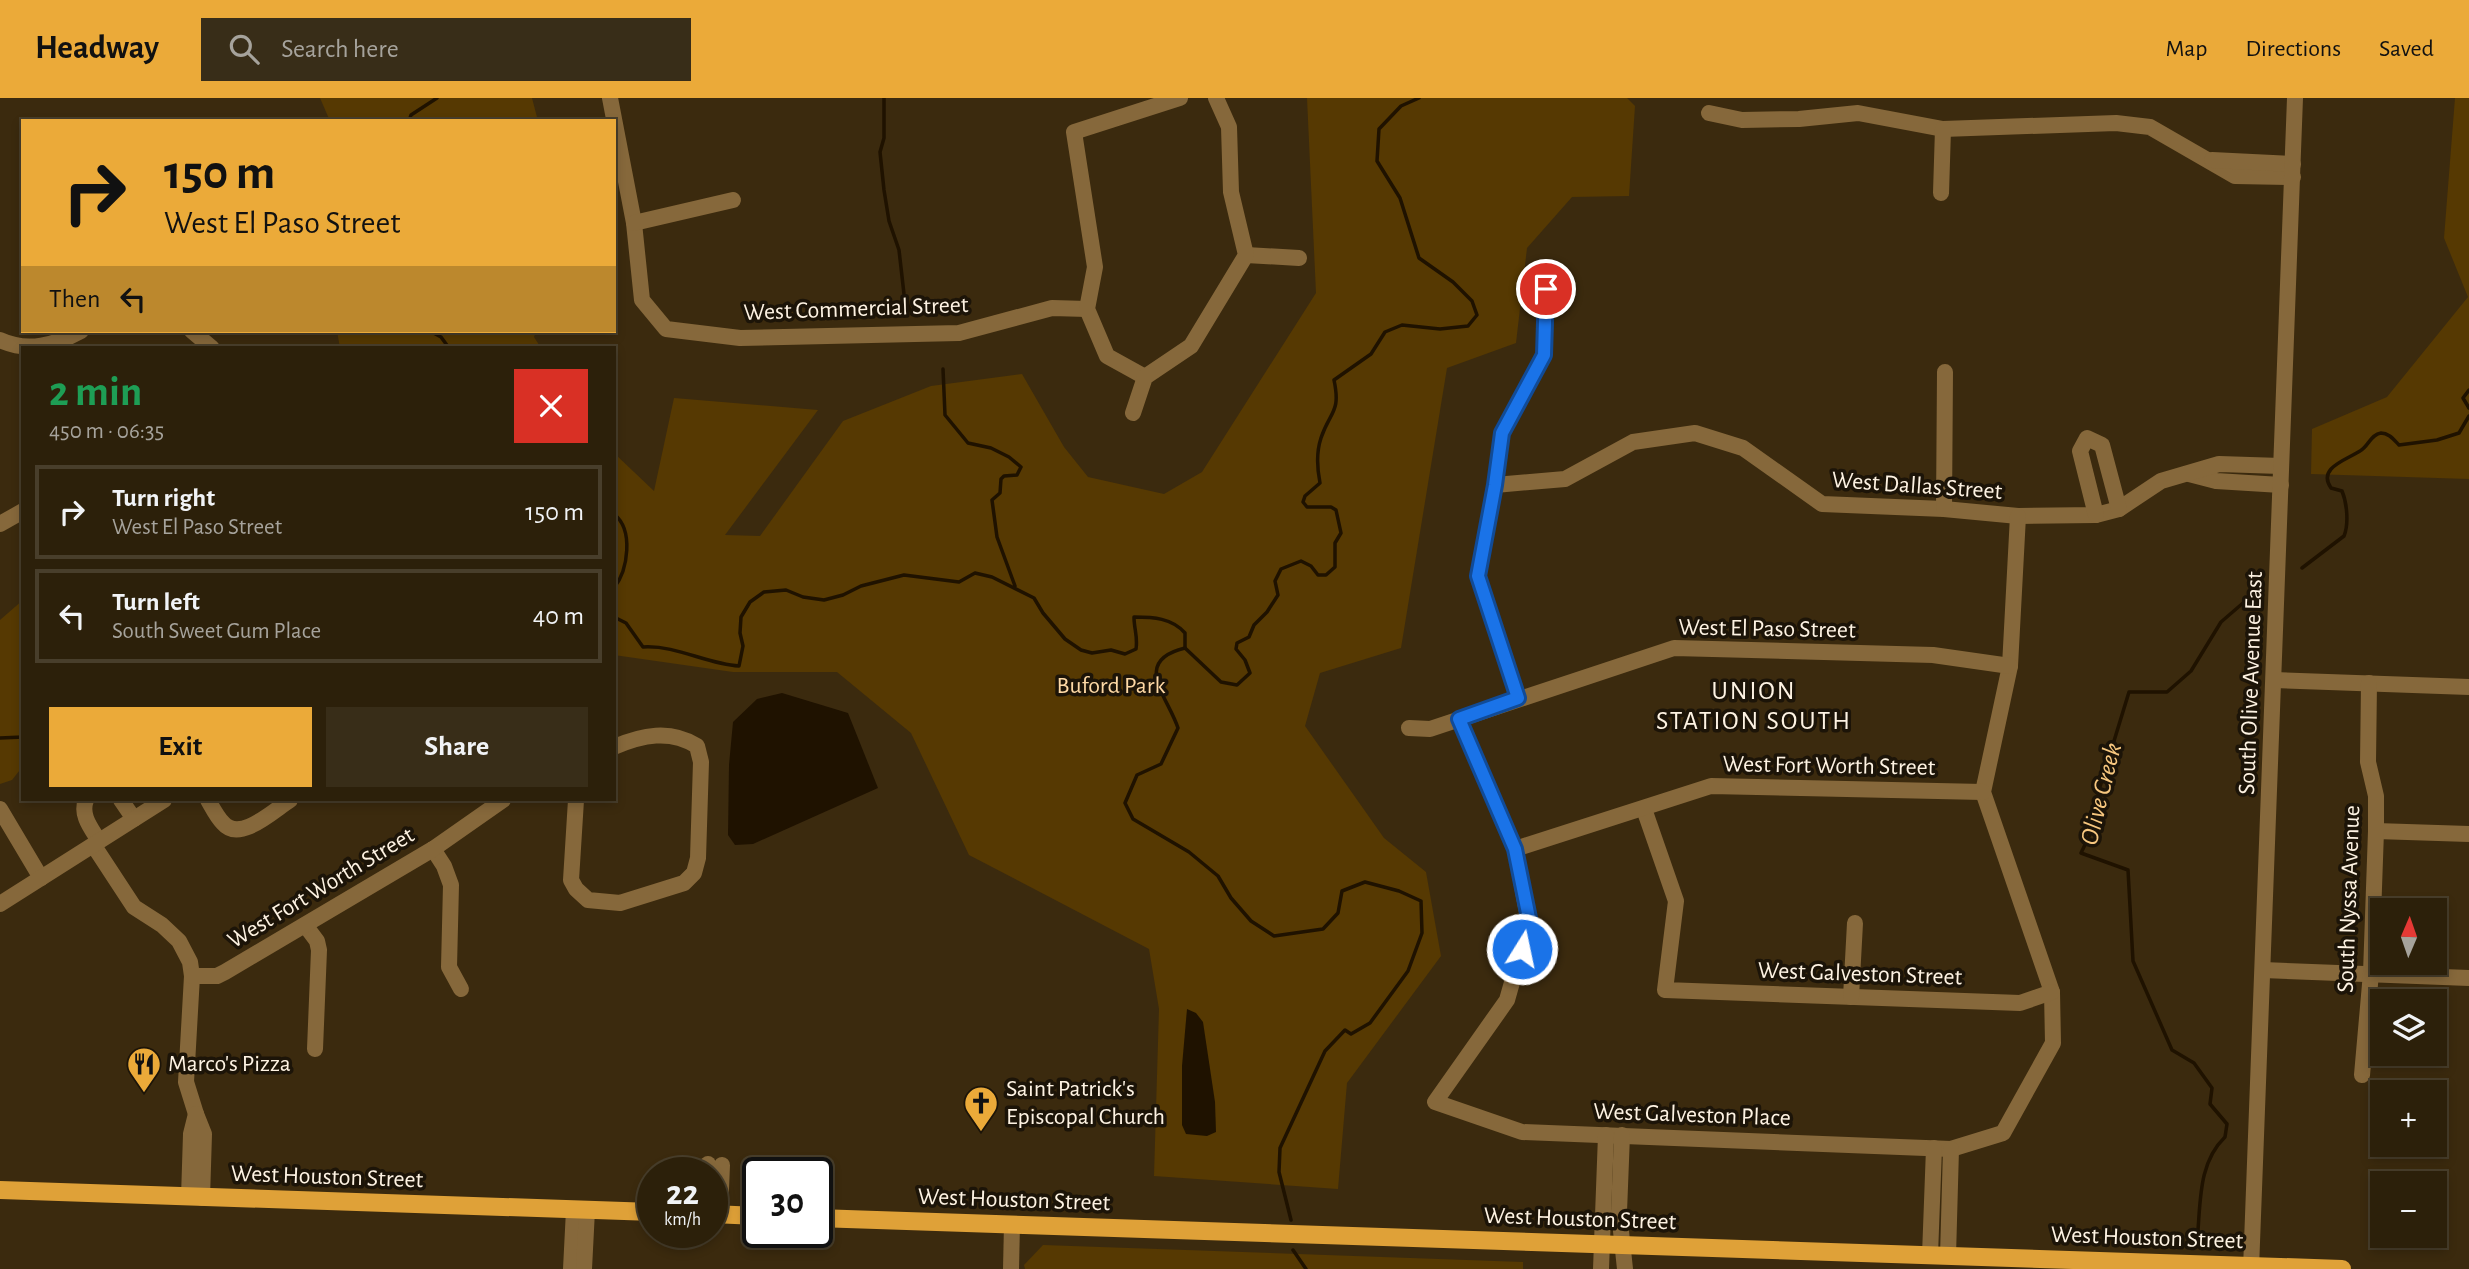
<!DOCTYPE html>
<meta charset="utf-8">
<style>
:root{--surface:#2c200a;--page:#382d18;--text:#f1f3f6;--muted:#a6a39c;--line:#483e2b;--accent:#ebaa39}
body{margin:0;font-family:"Alegreya Sans",sans-serif;background:var(--page);color:var(--text);height:100vh;display:flex;flex-direction:column;font-size:26px;white-space:nowrap}
*{box-sizing:border-box;margin:0}
p{font-size:23px;color:var(--muted)}
.icon{flex:none;width:38px;height:38px;fill:none;stroke:currentColor;stroke-width:2;stroke-linecap:round;stroke-linejoin:round}
.map{position:relative;flex:1;overflow:hidden}
.side{position:absolute;left:21px;top:248px;width:595px;height:455px;display:flex;flex-direction:column;background:var(--surface);border-radius:0px;box-shadow:0 4px 10px #0003,0 0 0 2px var(--line)}
.side>*{flex:none}
.guide{position:absolute;left:21px;top:21px;width:595px;height:214px;border-radius:0px;box-shadow:0 4px 10px #0003,0 0 0 2px var(--line);background:#ebaa39;color:#111;overflow:hidden}
.needle{width:46px;rotate:2deg}
.tools{position:absolute;left:2370px;top:800px;display:grid;gap:14px}
.tools a{display:grid;place-items:center;width:77px;height:77px;border-radius:0px;background:var(--surface);box-shadow:0 4px 10px #0003,0 0 0 2px var(--line);font-size:35px}
.speed{position:absolute;left:637px;top:1059px;display:flex;gap:14px;font-size:35px;font-weight:700;text-align:center}
.speed>*{display:grid;place-content:center;width:91px;height:91px;border-radius:50%;background:var(--surface);box-shadow:0 4px 10px #0003,0 0 0 2px var(--line);line-height:1}
.speed small{font-size:18px;font-weight:400}
.speed .limit{border:4px solid #111;border-radius:10px;background:#fff;color:#111}
.pin{position:absolute;display:grid;place-items:center;width:60px;height:60px;color:#fff;margin:-30px;border:4px solid #fff;border-radius:50%;box-shadow:0 2px 7px #0007}
.me{position:absolute;width:77px;margin:-38px;rotate:10deg;stroke-linejoin:round;filter:drop-shadow(0 0 5px #0008)}
.turn{display:flex;align-items:center;gap:24px;height:147px;padding:0 28px;font-size:32px}
.turn .icon{width:91px;height:91px;stroke-width:2.5}
.turn b{display:block;font-size:49px;line-height:60px}
.then{display:flex;align-items:center;height:66px;padding:0 28px;background:#0003;gap:14px;font-size:26px}
.round{display:grid;place-items:center;flex:none;width:74px;height:74px;border-radius:0px;background:var(--page)}
.headline{display:flex;align-items:center;justify-content:space-between;height:119px;padding:0 28px}
h1{font-size:42px;font-weight:600;line-height:52px;color:#1e9e55}
.primary-button{display:flex;gap:14px;margin-top:auto;padding:14px 28px}
.primary-button a{flex:1;height:80px;border-radius:0px;background:var(--accent);color:#111;font-size:28px;font-weight:600;line-height:80px;text-align:center}
.primary-button a+a{background:var(--page);color:var(--text)}
ul{padding:0;list-style:none}
li{display:flex;align-items:center;gap:21px;height:94px;margin:0 14px 10px;padding:0 14px;border:4px solid var(--line);border-radius:0px}
li div{flex:1}
li b{display:block;font-size:26px}
li em{font-style:normal}
header{display:flex;align-items:center;gap:42px;box-sizing:border-box;height:98px;padding:0 35px;background:var(--accent);color:#111}
header strong{font-size:33px}
nav{display:flex;gap:38px;margin-inline-start:auto;font-size:24px}
.search{width:490px;height:63px;background:var(--page);display:flex;align-items:center;gap:18px;box-sizing:border-box;padding:0 24px;border-radius:0px;color:var(--muted);font-size:26px}
.map>svg:first-child{display:block}
</style>
<header>
<strong>Headway</strong>
<div class="search"><svg class="icon" aria-label="search" viewBox="0 0 24 24"><circle cx="10" cy="10" r="6"/><path d="M15 15l6 6"/></svg>Search here</div>
<nav><a>Map</a><a>Directions</a><a>Saved</a></nav>
</header>
<div class="map">
<svg width="2469" height="1171" viewBox="0 0 2469 1171">
<rect width="100%" height="100%" fill="#3b2a0e"/>
<g fill="#563902">
<path d="M320,0H532L538,23H330Z"/>
<path d="M1307,0H1627L1635,8L1629,98L1572,99L1527,150L1516,245L1447,270L1401,550L1320,575L1305,628L1384,740L1426,774L1441,858L1347,985L1338,1091L1154,1078L1159,911L1149,851L969,757L911,635L837,574H733L614,557V355L654,393L674,300L818,312L725,437L760,438L843,323L931,288L1022,276L1064,349L1088,379L1164,396L1202,374L1316,195Z"/>
<path d="M2455,0H2469V381L2311,376L2312,331L2387,299L2468,199L2444,140Z"/>
<path d="M337,233H536L534,239L541,250H340Z"/>
<path d="M23,502V668L12,682L0,686V522Z"/>
<path d="M1043,1147L1523,1164V1171H1025L1024,1167Z"/>
</g>
<g fill="#1f1200">
<path d="M782,595L848,615L878,690L753,746L735,747L728,737L729,667L733,624L757,601Z"/>
<path d="M1187,911L1196,915L1203,924L1215,1004L1216,1034L1207,1038L1186,1036L1182,1027V968Z"/>
</g>
<g fill="none" stroke-linecap="round" stroke-linejoin="round">
<g stroke="#1f1200" stroke-width="3.5">
<path d="M884,0V40L880,54L884,92L889,123L899,152L904,196L910,212"/>
<path d="M409,23L411,17L437,0"/>
<path d="M430,233L441,239L449,250"/>
<path d="M943,271L945,317L968,345L991,350L1009,359L1021,369L1017,377L1004,378L1001,381L1000,395L992,402L997,439L1015,488"/>
<path d="M2469,292L2463,300L2469,310"/>
<path d="M614,416C634,432 628,472 614,490"/>
<path d="M2302,470L2344,438C2349,426 2347,405 2342,393L2331,390C2317,370 2346,362 2360,353C2368,349 2371,336 2381,335C2389,335 2394,342 2399,347L2437,342L2459,335L2469,318"/>
<path d="M614,519L626,525L643,549C677,547 706,566 739,568L743,548L740,535L741,519L750,504L764,494L786,492L803,499L824,502L843,497L861,488L904,477L959,484L975,475L992,479L1034,500L1043,515L1065,541L1081,552L1092,555L1111,552L1125,556L1136,551C1138,539 1134,531 1134,519C1153,519 1172,520 1185,535V550C1131,563 1168,599 1178,630L1161,666L1137,677L1125,705L1133,721L1189,754L1218,778L1231,800L1251,823L1274,838L1323,831L1338,815L1342,793L1365,784L1399,793L1421,803L1422,835L1408,873L1370,925L1351,936L1345,932L1325,953L1280,1050L1279,1074L1291,1122"/>
<path d="M1185,550L1221,584L1237,587L1250,575L1245,562L1236,551L1237,545L1249,539L1254,527L1267,514L1278,497L1275,483L1281,471L1301,463L1311,468L1318,477H1326L1335,469V445L1341,435L1336,412L1331,409H1307L1303,404L1305,398L1320,385C1317,370 1316,355 1321,340C1330,313 1341,315 1334,282L1371,256L1385,234L1402,227L1440,231L1468,228L1477,217L1472,203L1453,184L1419,160L1400,100L1377,63L1379,31L1401,8L1419,0"/>
<path d="M0,640L23,639"/>
<path d="M2200,1148L2197,1143C2201,1107 2197,1066 2225,1039L2227,1026L2210,1006L2212,990L2194,965L2172,952L2133,863L2128,772L2081,755L2096,724L2099,692L2129,594H2167L2191,573L2221,524L2250,499"/>
<path d="M1293,1152L1306,1171"/>
</g>
<g stroke="#86683b" stroke-width="16">
<path d="M610,0L634,125L642,202L666,231L740,240L959,235L1052,210L1087,211"/>
<path d="M1709,15L1742,22L1799,21L1858,15L1943,31L2116,25L2150,29L2235,78L2293,79"/>
<path d="M2212,62L2293,66"/>
<path d="M1941,95L1943,31"/>
<path d="M634,125L733,102"/>
<path d="M1246,157L1299,160"/>
<path d="M192,233L212,250"/>
<path d="M0,242C28,255 55,247 81,233"/>
<path d="M1145,279L1107,258L1087,211L1095,169L1074,34L1180,0"/>
<path d="M1133,315L1145,279L1191,248L1246,157L1231,94L1229,29L1216,0"/>
<path d="M2189,376L2216,383L2281,387"/>
<path d="M1495,387L1565,381L1633,344L1695,335L1743,350L1822,406L1944,411L2018,418L2096,417L2119,411L2161,383L2219,366L2281,368"/>
<path d="M1944,411L1945,274"/>
<path d="M2096,417L2080,353L2087,340L2102,347L2119,411"/>
<path d="M0,426L23,413"/>
<path d="M2274,582L2469,589"/>
<path d="M1518,600L1478,478L1495,387L1502,335L1544,257L1547,169"/>
<path d="M1459,621L1515,751L1529,825L1507,902L1435,1004L1522,1034L1951,1051L2003,1035L2053,945L2052,894L1983,694L2010,568L2018,418"/>
<path d="M1409,630L1430,631L1674,550L1933,557L2010,568"/>
<path d="M86,702C80,717 91,730 99,743"/>
<path d="M121,702L134,721"/>
<path d="M208,702C212,709 217,719 223,725C240,745 274,712 290,702"/>
<path d="M576,702L571,782L576,791L588,802L620,805L684,785L694,775L698,760L701,664L697,648C670,631 642,637 614,649"/>
<path d="M0,711L41,780"/>
<path d="M1644,711L1676,803L1665,892L2020,905L2052,894"/>
<path d="M2376,733L2469,736"/>
<path d="M94,748L134,809L162,827L179,843L190,864L192,878L186,984L196,1016"/>
<path d="M433,751L444,768L451,787L449,869L461,891"/>
<path d="M1515,751L1711,688L1983,694"/>
<path d="M0,806L164,702"/>
<path d="M305,827L317,843L319,852L315,951"/>
<path d="M2263,872L2469,880"/>
<path d="M192,878H217L225,874L433,751L503,702"/>
<path d="M1851,899L1855,825"/>
<path d="M2362,977L2371,875L2376,733V698L2368,664L2369,585"/>
<path d="M1622,1037L1619,1114L1625,1171"/>
<path d="M708,1074V1066"/>
<path d="M189,1099L191,1036L196,1016L204,1036L202,1100"/>
<path d="M720,1116L722,1067"/>
<path d="M1930,1157L1934,1050"/>
<path d="M1948,1158L1951,1051"/>
<path d="M571,1171L574,1112"/>
<path d="M584,1171L587,1112"/>
<path d="M1011,1171L1012,1126"/>
<path d="M1601,1171L1606,1037"/>
<path d="M2251,1171L2295,0"/>
</g>
<g stroke="#dfa138" stroke-width="18">
<path d="M0,1092L653,1114"/>
<path d="M712,1116L758,1118"/>
<path d="M817,1120L2342,1171"/>
</g>
</g>
<g fill="none" stroke-linecap="round" stroke-linejoin="round">
<g stroke="#114b97" stroke-width="18">
<path id="route" d="M1522,851L1530,825L1515,751L1459,621L1518,600L1478,478L1495,387L1502,335L1544,257L1546,191"/>
</g>
<use href="#route" stroke="#1a73e8" stroke-width="12"/>
</g>
<defs>
<g id="restaurant-pin" transform="scale(1.75)"><path d="M0 17L-7.5 6A9.5 9.5 0 1 1 7.5 6Z" fill="#ebaa39" stroke="#1c1408"/><path d="M-5-6h1v4h1v-4h1v4h1v-4h1v5L-1.5 .5V6h-2V.5L-5-1ZM5-6V6H3V1.5H1.5Q1.5-4 5-6Z" fill="#111"/></g>
<g id="church-pin" transform="scale(1.75)"><path d="M0 17L-7.5 6A9.5 9.5 0 1 1 7.5 6Z" fill="#ebaa39" stroke="#1c1408"/><path d="M-1.2-6h2.4v3.5h3.3v2.4h-3.3V6h-2.4V-.1h-3.3v-2.4h3.3Z" fill="#111"/></g>
</defs>
<g fill-rule="evenodd">
<use href="#restaurant-pin" x="144" y="966"/>
<use href="#church-pin" x="981" y="1005"/>
</g>
<g text-anchor="middle" dominant-baseline="central" stroke-width="7" stroke-linejoin="round" paint-order="stroke">
<g font-size="24" fill="#fef3e3" stroke="#1c1408">
<text transform="translate(856 211) rotate(-2)">West Commercial Street</text>
<text transform="translate(1917 388) rotate(4)">West Dallas Street</text>
<text transform="translate(1767 531) rotate(1)">West El Paso Street</text>
<text transform="translate(2251 585) rotate(-88)">South Olive Avenue East</text>
<text transform="translate(1829 668) rotate(1)">West Fort Worth Street</text>
<text transform="translate(321 790) rotate(-31)">West Fort Worth Street</text>
<text transform="translate(2349 801) rotate(-88)">South Nyssa Avenue</text>
<text transform="translate(1860 876) rotate(2)">West Galveston Street</text>
<text transform="translate(1692 1017) rotate(2)">West Galveston Place</text>
<text transform="translate(327 1079) rotate(2)">West Houston Street</text>
<text transform="translate(1014 1102) rotate(2)">West Houston Street</text>
<text transform="translate(1580 1121) rotate(2)">West Houston Street</text>
<text transform="translate(2147 1140) rotate(2)">West Houston Street</text>
</g>
<g font-size="24" fill="#fed9a5" stroke="#1c1408">
<text x="1111" y="588">Buford Park</text>
</g>
<g font-size="24" fill="#fef3e3" stroke="#1c1408" text-anchor="start">
<text x="168" y="966">Marco's Pizza</text>
<text x="1006" y="991">Saint Patrick's<tspan x="1006" dy="28">Episcopal Church</tspan></text>
</g>
<g font-size="26" letter-spacing="2" fill="#fef3e3" stroke="#1c1408">
<text x="1754" y="593">UNION<tspan x="1754" dy="30">STATION SOUTH</tspan></text>
</g>
<g font-size="26" font-style="italic" fill="#f7c77f" stroke="#1c1408">
<text transform="translate(2101 696) rotate(-76)">Olive Creek</text>
</g>
</g>
</svg>
<div class="tools">
<a><svg class="needle" viewBox="-14 -14 28 28"><path d="M0-13l5 13h-10z" fill="#e53935"/><path d="M0 13l5-13h-10z" fill="#a6a39c"/></svg></a>
<a><svg class="icon" aria-label="layers" viewBox="0 0 24 24"><path d="M12 4l9 5-9 5-9-5zM3 14l9 5 9-5"/></svg></a>
<a>+</a>
<a>−</a>
</div>
<div class="speed"><div>22<small>km/h</small></div><div class="limit">30</div></div>
<div class="pin" style="left:1546px;top:191px;background:#d93025"><svg class="icon" aria-label="arrive" viewBox="0 0 24 24"><path d="M6 21V4h12l-3 4 3 4H6"/></svg></div>
<svg class="me" style="left:1522px;top:851px" viewBox="-20 -20 40 40"><circle r="17" fill="#1a73e8" stroke="#fff" stroke-width="3"/><path d="M0-11L8 9 0 5-8 9z" fill="#fff"/></svg>
<div class="guide">
<div class="turn"><svg class="icon" aria-label="right" viewBox="0 0 24 24"><path d="M7 20v-9h11M14 6l5 5-5 5"/></svg><div><b>150 m</b>West El Paso Street</div></div>
<div class="then">Then<svg class="icon" aria-label="left" viewBox="0 0 24 24"><path d="M17 20v-9H6M10 6l-5 5 5 5"/></svg></div>
</div>
<section class="side">
<div class="headline"><div><h1>2 min</h1><p>450 m · 06:35</p></div><a class="round" style="background:#d93025;color:#fff"><svg class="icon" aria-label="close" viewBox="0 0 24 24"><path d="M6 6l12 12M18 6L6 18"/></svg></a></div>
<ul>
<li><svg class="icon" aria-label="right" viewBox="0 0 24 24"><path d="M7 20v-9h11M14 6l5 5-5 5"/></svg><div><b>Turn right</b><p>West El Paso Street</p></div><em>150 m</em></li>
<li><svg class="icon" aria-label="left" viewBox="0 0 24 24"><path d="M17 20v-9H6M10 6l-5 5 5 5"/></svg><div><b>Turn left</b><p>South Sweet Gum Place</p></div><em>40 m</em></li>
</ul>
<div class="primary-button"><a>Exit</a><a>Share</a></div>
</section>
</div>
